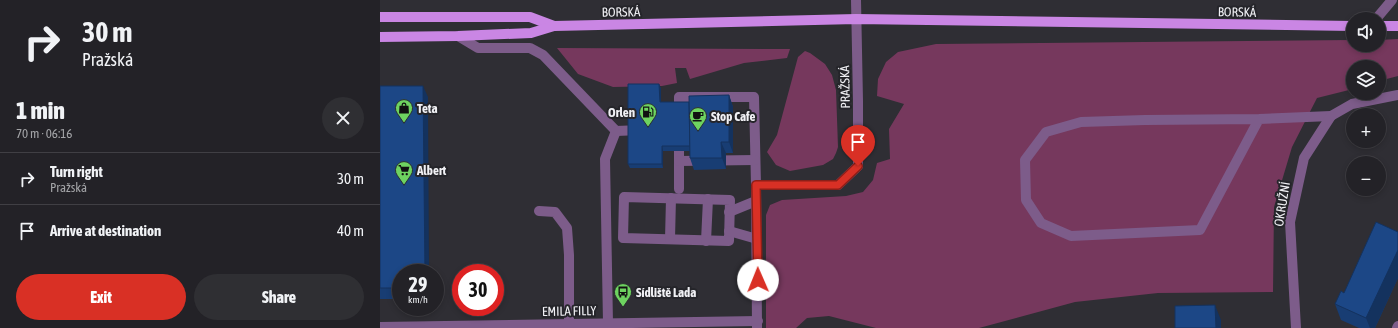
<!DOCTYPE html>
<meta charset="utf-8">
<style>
:root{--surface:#232227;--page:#2f2f33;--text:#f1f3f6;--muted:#a3a4a7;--line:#403f44;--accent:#d93025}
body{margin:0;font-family:"Asap Condensed",sans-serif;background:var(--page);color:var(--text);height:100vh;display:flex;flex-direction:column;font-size:15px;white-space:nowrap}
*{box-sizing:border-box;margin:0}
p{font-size:13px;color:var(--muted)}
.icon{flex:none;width:22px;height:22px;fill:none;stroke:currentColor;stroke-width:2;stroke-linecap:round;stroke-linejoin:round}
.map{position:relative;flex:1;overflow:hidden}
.panel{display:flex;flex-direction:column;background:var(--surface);width:380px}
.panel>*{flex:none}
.guide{background:#232227;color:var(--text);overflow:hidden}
.fabs{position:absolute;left:966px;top:12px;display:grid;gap:8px}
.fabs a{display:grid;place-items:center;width:40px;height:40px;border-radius:50%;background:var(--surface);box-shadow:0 2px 6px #0003,0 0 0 1px var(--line);font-size:20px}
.speed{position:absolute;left:12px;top:264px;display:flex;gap:8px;font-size:20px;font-weight:700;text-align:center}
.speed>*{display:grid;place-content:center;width:52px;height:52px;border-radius:50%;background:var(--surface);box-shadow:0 2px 6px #0003,0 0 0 1px var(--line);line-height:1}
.speed small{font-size:10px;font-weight:400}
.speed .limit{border:6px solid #d22;background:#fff;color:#111}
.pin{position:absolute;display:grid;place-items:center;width:34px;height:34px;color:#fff;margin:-41px -17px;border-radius:50% 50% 50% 0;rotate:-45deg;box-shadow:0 0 4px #0007}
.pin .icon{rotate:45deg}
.me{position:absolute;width:44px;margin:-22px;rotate:359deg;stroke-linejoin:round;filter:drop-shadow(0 0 3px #0008)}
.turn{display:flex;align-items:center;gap:14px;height:84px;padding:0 16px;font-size:18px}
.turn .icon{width:52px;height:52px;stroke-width:2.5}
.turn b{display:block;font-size:28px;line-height:34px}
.round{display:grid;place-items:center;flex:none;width:42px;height:42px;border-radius:21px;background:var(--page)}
.head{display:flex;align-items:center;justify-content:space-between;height:68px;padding:0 16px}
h1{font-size:24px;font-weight:800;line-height:30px}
.cta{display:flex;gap:8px;margin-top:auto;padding:8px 16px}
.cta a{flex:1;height:46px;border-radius:24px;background:var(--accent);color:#fff;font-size:16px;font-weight:800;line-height:46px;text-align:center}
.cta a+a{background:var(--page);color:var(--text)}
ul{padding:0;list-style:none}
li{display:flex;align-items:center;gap:12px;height:52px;padding:0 16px;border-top:1px solid var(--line)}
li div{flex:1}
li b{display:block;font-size:15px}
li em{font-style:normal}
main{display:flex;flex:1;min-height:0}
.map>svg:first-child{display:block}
</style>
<main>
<section class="panel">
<div class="guide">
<div class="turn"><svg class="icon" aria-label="right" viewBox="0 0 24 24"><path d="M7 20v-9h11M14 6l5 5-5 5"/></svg><div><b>30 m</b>Pražská</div></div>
</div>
<div class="head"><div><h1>1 min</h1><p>70 m · 06:16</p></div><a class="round"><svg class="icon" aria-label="close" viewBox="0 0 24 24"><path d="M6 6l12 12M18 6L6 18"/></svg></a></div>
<ul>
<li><svg class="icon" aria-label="right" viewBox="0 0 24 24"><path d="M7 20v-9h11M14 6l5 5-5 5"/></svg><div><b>Turn right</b><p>Pražská</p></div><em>30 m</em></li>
<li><svg class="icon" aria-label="arrive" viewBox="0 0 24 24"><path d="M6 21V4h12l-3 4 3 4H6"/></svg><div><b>Arrive at destination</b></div><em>40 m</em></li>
</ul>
<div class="cta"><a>Exit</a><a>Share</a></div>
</section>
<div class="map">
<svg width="1018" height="328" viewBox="0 0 1018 328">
<rect width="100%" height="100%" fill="#2f2e34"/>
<g fill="#76385d">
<path d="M1018,39V76L999,81V67H973V89L937,98L912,147L894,207L893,292L778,293L695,302L599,328H496L449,316L427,318L416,328H386V215L390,205L402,200L466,196L483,192L493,180L497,163L510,159L509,129L524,104L497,96L498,79L506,62L518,52L556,44L973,40V45H999V40Z"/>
<path d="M177,48L410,49L407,58L364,63L310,79L306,68H295L297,83L282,86L233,87L198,74Z"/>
<path d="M425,51L430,53L445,64L452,75L456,90L458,147L456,153L453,159L443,165L410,171L396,165L387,152L397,135L418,57Z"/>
</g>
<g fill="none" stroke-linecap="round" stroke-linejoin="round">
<g stroke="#7d5c8a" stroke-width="10">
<path d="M996,19L1012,0"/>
<path d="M78,36L98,48H150L163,55L236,131L261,130"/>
<path d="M299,115V97H374L376,185"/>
<path d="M879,119L820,230L691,236L661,223L646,200L645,160L666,132L701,122L765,120L879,119L951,116"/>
<path d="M299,137V189"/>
<path d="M299,161L375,160"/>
<path d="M244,197L350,200L349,241L243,238Z"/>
<path d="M159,211L175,212L187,228L189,255V324"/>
<path d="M349,212L376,201"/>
<path d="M349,231L377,239"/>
<path d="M290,239L291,198"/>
<path d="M326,241L328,199"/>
<path d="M228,323L225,159L236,131"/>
<path d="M0,327L378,321"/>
<path d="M377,328L376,185H458L478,166V101L476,0"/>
<path d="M916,328L910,222L924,158L951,116L972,104L1018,95"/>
<path d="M1017,328L1018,326"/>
</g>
<g stroke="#ca86e4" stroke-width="10">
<path d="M0,17H150L174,26"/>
<path d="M999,26H1018"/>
<path d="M0,37L78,36L151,33L174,26L476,19L973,26"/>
</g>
</g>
<g fill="#183d73">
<path d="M279,84L281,89V102H309L349,95L353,107V153H346V169L314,170L310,158V151H283V168H250L248,164Z"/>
<path d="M0,86L48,97L21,273V299H0Z"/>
<path d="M1018,232V278L995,328H979L961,320L955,304L964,293Z"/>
</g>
<g fill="#14325e">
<path d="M279,84L281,89V107L280,102Z"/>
<path d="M43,86L48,97L49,273H45Z"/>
<path d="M349,95L353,107V153L349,142Z"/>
<path d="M341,142L346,153V169L342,158Z"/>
<path d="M282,146L283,151V168L282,164Z"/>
<path d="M1018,250V278L995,328H990L986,318Z"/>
<path d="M835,305L841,320V328H836Z"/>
</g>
<g fill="#1c4786" stroke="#14325e">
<path d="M248,84H279L280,102H309L310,146H282V164H248Z"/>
<path d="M0,86H43L45,273H21V288H0Z"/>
<path d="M349,95V142H341L342,158H310L309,96Z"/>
<path d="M996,222L1018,232V250L986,318L955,304L961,291L964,293Z"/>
<path d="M835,305L836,328H795V306Z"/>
</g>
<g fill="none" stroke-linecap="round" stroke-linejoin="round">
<g stroke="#8d1f18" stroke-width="10">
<path id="route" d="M378,280L376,185H458L478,166"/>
</g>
<use href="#route" stroke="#d93025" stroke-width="7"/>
</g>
<defs>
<g id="shop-pin" transform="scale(0.9)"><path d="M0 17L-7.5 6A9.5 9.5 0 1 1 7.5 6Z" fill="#6ed360" stroke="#25252a"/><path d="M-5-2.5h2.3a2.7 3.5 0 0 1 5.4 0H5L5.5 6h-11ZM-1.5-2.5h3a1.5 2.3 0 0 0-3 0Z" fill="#111"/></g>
<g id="fuel-pin" transform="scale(0.9)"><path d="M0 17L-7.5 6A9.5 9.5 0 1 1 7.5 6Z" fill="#6ed360" stroke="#25252a"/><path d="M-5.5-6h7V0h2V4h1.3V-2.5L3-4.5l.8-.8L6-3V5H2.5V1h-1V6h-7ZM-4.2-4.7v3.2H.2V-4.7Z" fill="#111"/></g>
<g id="cafe-pin" transform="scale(0.9)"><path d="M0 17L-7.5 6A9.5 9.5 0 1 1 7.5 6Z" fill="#6ed360" stroke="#25252a"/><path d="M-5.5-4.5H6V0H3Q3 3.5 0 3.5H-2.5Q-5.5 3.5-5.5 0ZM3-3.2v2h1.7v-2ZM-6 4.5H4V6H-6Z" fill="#111"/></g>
<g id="supermarket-pin" transform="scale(0.9)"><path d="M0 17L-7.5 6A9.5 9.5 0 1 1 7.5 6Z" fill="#6ed360" stroke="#25252a"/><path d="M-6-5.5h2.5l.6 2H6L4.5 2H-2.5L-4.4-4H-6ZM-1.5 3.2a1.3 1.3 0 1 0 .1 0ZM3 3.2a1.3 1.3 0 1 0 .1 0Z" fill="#111"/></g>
<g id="bus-pin" transform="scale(0.9)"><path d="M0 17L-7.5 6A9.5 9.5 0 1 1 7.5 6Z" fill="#6ed360" stroke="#25252a"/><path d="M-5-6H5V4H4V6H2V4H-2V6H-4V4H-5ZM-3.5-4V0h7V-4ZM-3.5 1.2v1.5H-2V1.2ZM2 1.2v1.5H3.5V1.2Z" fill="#111"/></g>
</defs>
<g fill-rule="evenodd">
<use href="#shop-pin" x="24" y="108"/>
<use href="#fuel-pin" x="268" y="112"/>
<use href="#cafe-pin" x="318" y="116"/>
<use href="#supermarket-pin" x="24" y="170"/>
<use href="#bus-pin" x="243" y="292"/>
</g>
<g text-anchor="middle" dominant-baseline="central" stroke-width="4" stroke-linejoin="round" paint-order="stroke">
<g font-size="13" fill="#f1f1f5" stroke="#25252a">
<text transform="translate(241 12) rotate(-1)">BORSKÁ</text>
<text transform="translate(857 12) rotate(1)">BORSKÁ</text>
<text transform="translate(465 87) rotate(-91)">PRAŽSKÁ</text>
<text transform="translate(902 204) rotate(-81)">OKRUŽNÍ</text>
<text transform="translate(189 311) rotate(-1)">EMILA FILLY</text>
</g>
<g font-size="13" font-weight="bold" fill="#f1f1f5" stroke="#25252a" text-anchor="start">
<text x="37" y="108">Teta</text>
<text x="255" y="112" text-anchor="end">Orlen</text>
<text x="331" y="116">Stop Cafe</text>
<text x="37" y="170">Albert</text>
<text x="256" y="292">Sídliště Lada</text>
</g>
</g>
</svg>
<div class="fabs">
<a><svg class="icon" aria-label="sound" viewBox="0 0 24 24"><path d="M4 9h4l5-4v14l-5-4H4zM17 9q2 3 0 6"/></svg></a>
<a><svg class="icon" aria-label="layers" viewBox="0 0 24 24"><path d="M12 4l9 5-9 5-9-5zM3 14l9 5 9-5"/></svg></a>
<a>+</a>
<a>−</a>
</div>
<div class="speed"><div>29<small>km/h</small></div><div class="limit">30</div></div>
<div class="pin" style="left:478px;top:166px;background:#d93025"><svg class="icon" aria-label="arrive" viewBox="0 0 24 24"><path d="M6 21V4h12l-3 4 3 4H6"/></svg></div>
<svg class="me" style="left:378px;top:280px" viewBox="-20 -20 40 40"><circle r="19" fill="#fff"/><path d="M0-13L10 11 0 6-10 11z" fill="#d93025"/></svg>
</div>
</main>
